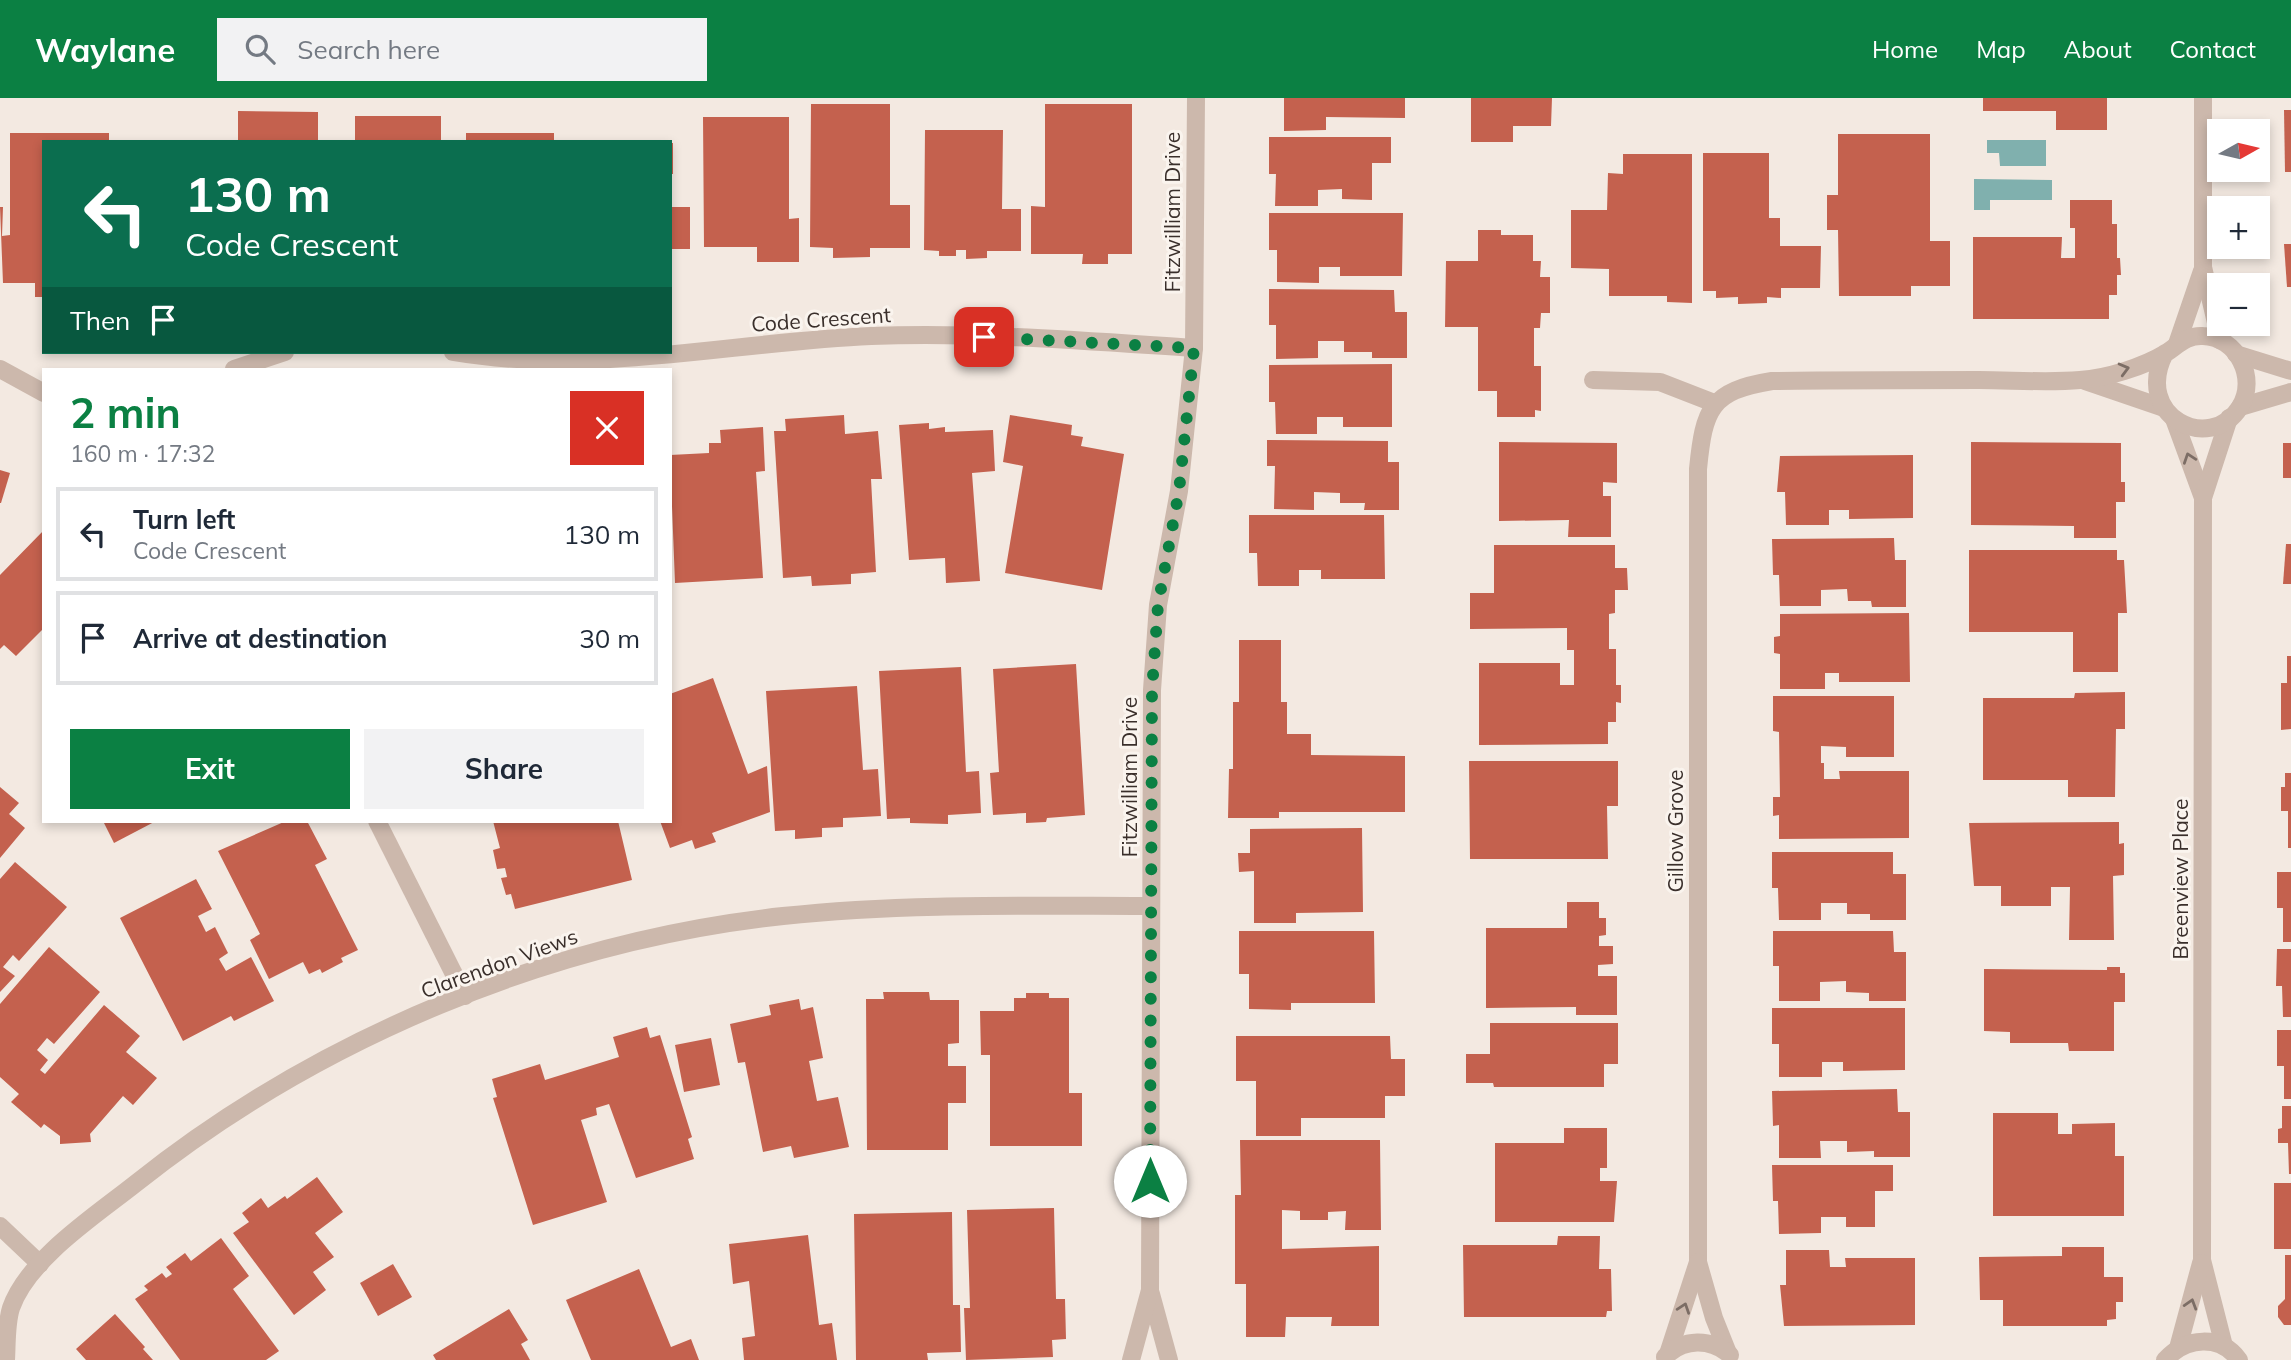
<!DOCTYPE html>
<meta charset="utf-8">
<style>
:root{--surface:#fff;--page:#f2f2f3;--text:#1f2937;--muted:#747a83;--line:#e0e1e3;--accent:#0b8043}
body{margin:0;font-family:Mulish,sans-serif;background:var(--page);color:var(--text);height:100vh;display:flex;flex-direction:column;font-size:26px;white-space:nowrap}
*{box-sizing:border-box;margin:0}
p{font-size:23px;color:var(--muted)}
.icon{flex:none;width:38px;height:38px;fill:none;stroke:currentColor;stroke-width:2;stroke-linecap:round;stroke-linejoin:round}
.map{position:relative;flex:1;overflow:hidden}
.drawer{position:absolute;left:42px;top:270px;width:630px;height:455px;display:flex;flex-direction:column;background:var(--surface);border-radius:0px;box-shadow:0 4px 10px #0003}
.drawer>*{flex:none}
.hud{position:absolute;left:42px;top:42px;width:630px;height:214px;border-radius:0px;box-shadow:0 4px 10px #0003;background:#0b6e4f;color:#fff;overflow:hidden}
.needle{width:46px;rotate:82deg}
.fabs{position:absolute;left:2207px;top:21px;display:grid;gap:14px}
.fabs a{display:grid;place-items:center;width:63px;height:63px;border-radius:0px;background:var(--surface);box-shadow:0 4px 10px #0003;font-size:35px}
.pin{position:absolute;display:grid;place-items:center;width:60px;height:60px;color:#fff;margin:-30px;border-radius:14px;box-shadow:0 4px 10px #0006}
.me{position:absolute;width:77px;margin:-38px;rotate:0deg;stroke-linejoin:round;filter:drop-shadow(0 0 5px #0008)}
.turn{display:flex;align-items:center;gap:24px;height:147px;padding:0 28px;font-size:32px}
.turn .icon{width:91px;height:91px;stroke-width:2.5}
.turn b{display:block;font-size:49px;line-height:60px}
.then{display:flex;align-items:center;height:66px;padding:0 28px;background:#0003;gap:14px;font-size:26px}
.round{display:grid;place-items:center;flex:none;width:74px;height:74px;border-radius:0px;background:var(--page)}
.head{display:flex;align-items:center;justify-content:space-between;height:119px;padding:0 28px}
h1{font-size:42px;font-weight:700;line-height:52px;color:var(--accent)}
.primary-button{display:flex;gap:14px;margin-top:auto;padding:14px 28px}
.primary-button a{flex:1;height:80px;border-radius:0px;background:var(--accent);color:#fff;font-size:28px;font-weight:700;line-height:80px;text-align:center}
.primary-button a+a{background:var(--page);color:var(--text)}
ul{padding:0;list-style:none}
li{display:flex;align-items:center;gap:21px;height:94px;margin:0 14px 10px;padding:0 14px;border:4px solid var(--line);border-radius:0px}
li div{flex:1}
li b{display:block;font-size:26px}
li em{font-style:normal}
header{display:flex;align-items:center;gap:42px;box-sizing:border-box;height:98px;padding:0 35px;background:var(--accent);color:#fff}
header strong{font-size:33px}
nav{display:flex;gap:38px;margin-inline-start:auto;font-size:24px}
.search{width:490px;height:63px;background:var(--page);display:flex;align-items:center;gap:18px;box-sizing:border-box;padding:0 24px;border-radius:0px;color:var(--muted);font-size:26px}
.map>svg:first-child{display:block}
</style>
<header>
<strong>Waylane</strong>
<div class="search"><svg class="icon" aria-label="search" viewBox="0 0 24 24"><circle cx="10" cy="10" r="6"/><path d="M15 15l6 6"/></svg>Search here</div>
<nav><a>Home</a><a>Map</a><a>About</a><a>Contact</a></nav>
</header>
<div class="map">
<svg width="2291" height="1262" viewBox="0 0 2291 1262">
<rect width="100%" height="100%" fill="#f3e9e1"/>
<g fill="#80b0ae">
<path d="M1987,42H2046V68H2000L1999,55H1987Z"/>
<path d="M1974,81L2052,82V102H1990V112H1974Z"/>
</g>
<g fill="#c4614e">
<path d="M1284,0H1405V20L1326,19V32L1284,33Z"/>
<path d="M1471,0H1552L1551,28H1513V44H1471Z"/>
<path d="M1983,0H2107V32H2056V13H1983Z"/>
<path d="M811,6H890V107H910V150H870V159L833,160V150L810,149Z"/>
<path d="M1045,6H1132V156H1108V166H1082L1083,156H1031V108L1045,109Z"/>
<path d="M2284,12H2291V74H2285Z"/>
<path d="M238,13L318,14V44H238Z"/>
<rect x="355" y="18" width="86" height="26"/>
<path d="M703,19H789V121L799,120V164H757V149H704Z"/>
<path d="M925,32H1003L1002,111H1021V153H987V160L966,161V152H956V158H939V153L924,152Z"/>
<path d="M10,35H109V44H44V199H35V185H3L0,109H3L2,138L10,137Z"/>
<rect x="466" y="35" width="88" height="9"/>
<path d="M1838,36H1930V143H1950V188H1911V198H1839L1838,132H1827V97H1838Z"/>
<path d="M1269,39H1391V65H1372V102L1342,101V91L1318,92V108H1275L1276,76H1269Z"/>
<rect x="670" y="45" width="3" height="31"/>
<path d="M1703,55H1769V120H1780V148H1821L1820,190H1781V200L1767,199V205L1738,206V199L1716,200V193H1703Z"/>
<path d="M1623,56H1692V205L1667,204V198H1609V171L1571,170V112H1607L1608,75L1623,76Z"/>
<path d="M2070,102H2112V126H2117V160H2120L2121,177H2117V197H2109V221H1973V139H2062L2061,160H2075V130H2070Z"/>
<rect x="670" y="109" width="20" height="42"/>
<path d="M1269,115H1403L1402,178H1340V169H1319V185L1277,184V152H1269Z"/>
<path d="M1478,132H1501V137H1533V163H1541L1540,179H1550V215H1541L1540,230H1534V268H1541V313L1535,312V319H1497V293H1478V229H1445L1446,163H1478Z"/>
<path d="M2284,146H2291V189H2287Z"/>
<path d="M1269,191L1394,192L1395,214H1407V260H1372V254H1344V243H1318V260L1276,261V227H1269Z"/>
<path d="M1392,266V329H1343V319H1317V336H1276L1275,304H1269V267Z"/>
<path d="M844,317L845,336L878,333L882,381H871L876,474L851,476V486L812,488L811,478L783,480L774,333H786L785,321Z"/>
<path d="M1010,317L1072,327L1071,337L1083,339L1081,348L1124,356L1102,492L1005,475L1023,368L1003,364Z"/>
<path d="M929,325V331L945,329V334L993,332L995,373L972,375L980,483L946,485L945,460L909,462L899,327Z"/>
<path d="M763,329L765,373L756,374L763,480L675,485L670,357L709,355V345H721L720,332Z"/>
<path d="M1267,342L1388,343V364H1399V412H1364L1365,405H1340V395L1314,394V412L1274,411L1275,368H1267Z"/>
<path d="M1499,344L1617,345V385L1603,384V398H1611V439H1568L1569,422L1499,423Z"/>
<path d="M1971,344L2121,345V384H2125V404H2116V440H2074V428L1971,427Z"/>
<rect x="2283" y="345" width="8" height="35"/>
<path d="M1913,357V420L1849,421V412H1829V427H1786L1785,394H1777L1780,358Z"/>
<path d="M0,372L10,375L1,405H0Z"/>
<path d="M1249,417H1384L1385,481H1321V472H1299V488H1258L1257,455H1249Z"/>
<path d="M44,432V530L16,558L4,547L0,551V477Z"/>
<path d="M1894,440L1895,462H1906V509H1872L1871,503H1848L1847,491L1821,492V508H1780L1779,477H1773L1772,441Z"/>
<path d="M2286,446H2291V486H2283Z"/>
<path d="M1494,447H1615V470H1627L1628,492H1615V515L1609,516V551H1616V587H1621V605L1616,604V624H1608V646L1479,647V565H1560V587H1574V552H1567V530L1470,531V495H1494Z"/>
<path d="M1969,452H2117V462H2124L2127,515H2118V574H2073V534H1969Z"/>
<path d="M1909,515L1910,584H1839V575H1825V591H1780V556L1774,555V539L1780,538V516Z"/>
<path d="M1239,542H1281V604H1287V636H1311V657L1405,658V714H1279V720H1228L1229,671H1233V604H1239Z"/>
<path d="M2287,558H2291V631L2281,632V585H2287Z"/>
<path d="M1076,566L1085,717L1047,720L1046,724L1026,725V715L993,717L990,675L999,674L993,571Z"/>
<path d="M961,569L966,674L979,673L981,715L948,717V726L910,725V720L887,721L879,573Z"/>
<path d="M713,580L748,676L767,668L770,714L712,735L716,744L695,751L692,742L670,750L660,723H670V596Z"/>
<path d="M857,588L863,672L878,671L881,718L843,720V729L822,730V739L795,741V732L775,733L766,593Z"/>
<path d="M2125,594V631H2116L2115,699H2068V682H1983V600H2074L2075,595Z"/>
<path d="M1773,598H1894V659H1846V649L1821,648V665H1824V681H1840L1839,673H1909V740L1779,741V717L1773,718V699H1780L1779,634L1773,633Z"/>
<path d="M1469,663H1618V708H1607L1608,761H1470Z"/>
<path d="M2285,675H2291V750H2288V713H2281V689H2285Z"/>
<path d="M0,689L19,705L9,716L25,730L0,760Z"/>
<path d="M103,723H156L114,745Z"/>
<path d="M286,723H307L327,761L315,767L358,852L341,860L343,864L322,875L320,871L309,876L303,864L269,881L250,842L260,836L218,753Z"/>
<path d="M493,723H618L632,782L515,811L511,796L506,797L501,780L507,779L505,770L497,771L493,752L500,750Z"/>
<path d="M2119,724V746L2124,745V777L2113,778L2114,842H2069L2070,789H2051V808H2001V788H1974L1969,725Z"/>
<path d="M1362,730L1363,814L1296,815V825H1254V773L1239,774L1238,755H1250V731Z"/>
<path d="M1772,754H1893V776H1906V822H1870V816H1847V805H1821V822H1779L1778,790H1772Z"/>
<path d="M15,764L67,809L19,863L13,857L3,869L15,878L0,894V781Z"/>
<path d="M2277,774H2291V844H2283V810H2277Z"/>
<path d="M196,781L212,811L198,818L206,834L215,829L228,855L219,861L226,873L251,859L274,903L234,923L231,918L183,943L120,820Z"/>
<path d="M1567,804H1599V820H1606V837L1599,838V848H1613V866L1598,867V878H1617V917H1576V909L1486,910V830H1567Z"/>
<path d="M1239,833H1374L1375,905H1291V912L1249,911V876H1239Z"/>
<path d="M1773,833H1893L1894,854H1906V903H1869V895L1846,894V883L1820,884V903H1779V868H1773Z"/>
<path d="M49,849L100,894L54,946L47,940L37,952L48,962L40,972L45,976L104,907L140,938L126,954L157,980L133,1007L123,998L90,1036L91,1044L60,1046V1038L44,1026L41,1030L11,1004L19,996L0,979V906Z"/>
<path d="M2277,851H2291V919H2283L2282,888H2276Z"/>
<path d="M2107,869H2120V875H2125V904H2114V953H2069L2068,945H2010V934L1984,933V871L2107,872Z"/>
<path d="M883,894H929L930,902H959V945L948,946V968H966V1005H948V1052H867L866,901H884Z"/>
<path d="M1026,895H1049V900H1069V995H1082V1048H990V957H981L980,913H1014V900H1026Z"/>
<path d="M799,901L801,912L813,909L823,960L809,963L817,1003L838,999L849,1049L794,1060L791,1048L763,1054L745,964L738,965L730,926L771,917L769,907Z"/>
<path d="M1772,910H1905V972L1843,973V964H1822V979H1779V946H1772Z"/>
<path d="M1490,925H1618V966H1604V989H1494L1493,985H1466V956H1490Z"/>
<path d="M647,929L650,940L660,937L692,1039L688,1041L694,1061L636,1080L609,1006L596,1010L597,1017L581,1022L607,1104L533,1127L493,1000L497,999L492,981L540,966L545,982L619,959L613,939Z"/>
<path d="M2277,932H2291V1001H2284V968H2277Z"/>
<path d="M1236,938H1390L1391,961H1405V998H1385V1020H1301V1038H1256V983H1236Z"/>
<path d="M711,940L720,987L684,994L675,947Z"/>
<path d="M1897,991L1898,1014H1910V1059H1874V1053L1847,1054V1043H1820L1821,1060H1779V1027L1773,1028L1772,993Z"/>
<path d="M2282,1008H2291V1076H2289L2288,1045H2278V1031L2282,1030Z"/>
<path d="M1993,1015H2058V1036H2072V1026L2115,1025V1058H2124V1118H1993Z"/>
<path d="M1564,1030H1607V1070H1600V1083H1617L1614,1124H1495V1045H1564Z"/>
<path d="M1240,1042H1380L1381,1132H1345L1346,1113L1328,1114V1122H1300V1113L1282,1112V1151L1379,1148V1228H1331L1332,1219H1286L1285,1239H1246V1186H1235V1097H1241Z"/>
<path d="M1772,1067H1893V1093H1875V1129H1846V1119H1821V1135L1779,1136L1778,1103H1773Z"/>
<path d="M317,1079L343,1114L315,1135L334,1159L313,1174L326,1192L294,1217L233,1135L249,1124L242,1115L261,1100L268,1110L285,1098L287,1101Z"/>
<rect x="2274" y="1085" width="17" height="66"/>
<path d="M1054,1110L1056,1201H1065L1066,1241L1052,1242L1053,1259L966,1262L964,1210H970L967,1112Z"/>
<path d="M952,1114L953,1207H960L961,1254L927,1255L928,1262H856L854,1116Z"/>
<path d="M808,1137L819,1227L832,1225L837,1262H744L742,1240L755,1238L749,1183L733,1186L729,1146Z"/>
<path d="M1558,1138H1600L1599,1171H1611L1612,1213H1607L1606,1219H1464L1463,1147H1557Z"/>
<path d="M221,1140L249,1178L233,1191L279,1253L266,1262H180L135,1201L148,1192L144,1188L162,1175L166,1180L172,1176L166,1169L185,1155L191,1163Z"/>
<path d="M2062,1149H2104V1179H2123V1204H2116V1221L2107,1222V1228H2003V1202H1980L1979,1159L2062,1158Z"/>
<path d="M1786,1152H1829L1830,1169H1846L1845,1160H1915V1227L1784,1228L1780,1187H1786Z"/>
<path d="M2285,1157H2291V1227H2284L2278,1219V1208L2285,1201Z"/>
<path d="M393,1166L412,1199L378,1218L360,1185Z"/>
<path d="M639,1171L671,1249L691,1241L699,1262H591L566,1202Z"/>
<path d="M509,1211L528,1242L521,1246L530,1262H436L433,1257Z"/>
<path d="M115,1216L145,1249L143,1251L153,1262H86L76,1251Z"/>
</g>
<g fill="none" stroke-linecap="round" stroke-linejoin="round">
<g stroke="#ccb8ac" stroke-width="18">
<path d="M2203,0V169L2220,242"/>
<path d="M2177,246L2202,173"/>
<path d="M453,254C594,278 730,244 871,238C978,234 1087,243 1194,250"/>
<path d="M2236,256L2291,273"/>
<path d="M0,271L44,295"/>
<path d="M234,271L285,254"/>
<path d="M1593,282L1660,284L1714,305"/>
<path d="M2085,283L2164,310"/>
<path d="M2240,309L2291,294"/>
<path d="M2174,321L2203,400"/>
<path d="M377,723L465,898"/>
<path d="M0,1128L40,1166"/>
<path d="M1151,1196L1169,1262"/>
<path d="M2224,1248L2202,1162L2203,400L2229,320"/>
<path d="M2178,1250L2201,1165"/>
<path d="M1728,1255L1714,1220L1698,1164V371C1704,311 1710,293 1772,283C1841,282 1910,282 1979,282C2012,282 2047,285 2080,282C2107,280 2143,269 2166,255C2178,247 2187,237 2203,238C2237,239 2258,280 2240,309C2210,357 2132,318 2165,255"/>
<path d="M1668,1256L1698,1164"/>
<path d="M1665,1259C1683,1240 1711,1240 1730,1257"/>
<path d="M6,1262C7,1245 6,1226 11,1210C28,1161 96,1117 135,1086C318,940 551,843 783,818C905,805 1029,808 1151,808"/>
<path d="M1131,1262L1150,1192L1152,592L1158,507L1179,393L1194,250L1196,0"/>
<path d="M2165,1262C2186,1239 2220,1236 2239,1262"/>
</g>
</g>
<defs><path id="oneway-chevron" d="M-2-3.5L2.5 0L-2 3.5" fill="none" stroke-width="1.6" stroke-linecap="round" stroke-linejoin="round" transform="scale(1.75)"/></defs>
<g stroke="#7c6d65">
<use href="#oneway-chevron" transform="translate(2124 271) rotate(-15)"/>
<use href="#oneway-chevron" transform="translate(2189 360) rotate(-109)"/>
<use href="#oneway-chevron" transform="translate(2191 1206) rotate(-73)"/>
<use href="#oneway-chevron" transform="translate(1684 1210) rotate(-71)"/>
</g>
<g fill="none" stroke-linecap="round" stroke-linejoin="round">
<path stroke="#0b8043" stroke-width="12" stroke-dasharray="0 21.6" d="M984,239L1194,250L1179,393L1158,507L1152,592L1150,1083"/>
</g>
<g text-anchor="middle" dominant-baseline="central" stroke-width="6" stroke-linejoin="round" paint-order="stroke">
<g font-size="21" fill="#3a2f2b" stroke="#faf4ee">
<text transform="translate(1172 114) rotate(-90)">Fitzwilliam Drive</text>
<text transform="translate(821 221) rotate(-4)">Code Crescent</text>
<text transform="translate(1129 679) rotate(-90)">Fitzwilliam Drive</text>
<text transform="translate(1675 733) rotate(-90)">Gillow Grove</text>
<text transform="translate(2180 781) rotate(-90)">Breenview Place</text>
<text transform="translate(499 865) rotate(-20)">Clarendon Views</text>
</g>
</g>
</svg>
<div class="fabs">
<a><svg class="needle" viewBox="-14 -14 28 28"><path d="M0-13l5 13h-10z" fill="#e53935"/><path d="M0 13l5-13h-10z" fill="#747a83"/></svg></a>
<a>+</a>
<a>−</a>
</div>
<div class="pin" style="left:984px;top:239px;background:#d93025"><svg class="icon" aria-label="arrive" viewBox="0 0 24 24"><path d="M6 21V4h12l-3 4 3 4H6"/></svg></div>
<svg class="me" style="left:1150px;top:1083px" viewBox="-20 -20 40 40"><circle r="19" fill="#fff"/><path d="M0-13L10 11 0 6-10 11z" fill="#0b8043"/></svg>
<div class="hud">
<div class="turn"><svg class="icon" aria-label="left" viewBox="0 0 24 24"><path d="M17 20v-9H6M10 6l-5 5 5 5"/></svg><div><b>130 m</b>Code Crescent</div></div>
<div class="then">Then<svg class="icon" aria-label="arrive" viewBox="0 0 24 24"><path d="M6 21V4h12l-3 4 3 4H6"/></svg></div>
</div>
<section class="drawer">
<div class="head"><div><h1>2 min</h1><p>160 m · 17:32</p></div><a class="round" style="background:#d93025;color:#fff"><svg class="icon" aria-label="close" viewBox="0 0 24 24"><path d="M6 6l12 12M18 6L6 18"/></svg></a></div>
<ul>
<li><svg class="icon" aria-label="left" viewBox="0 0 24 24"><path d="M17 20v-9H6M10 6l-5 5 5 5"/></svg><div><b>Turn left</b><p>Code Crescent</p></div><em>130 m</em></li>
<li><svg class="icon" aria-label="arrive" viewBox="0 0 24 24"><path d="M6 21V4h12l-3 4 3 4H6"/></svg><div><b>Arrive at destination</b></div><em>30 m</em></li>
</ul>
<div class="primary-button"><a>Exit</a><a>Share</a></div>
</section>
</div>
